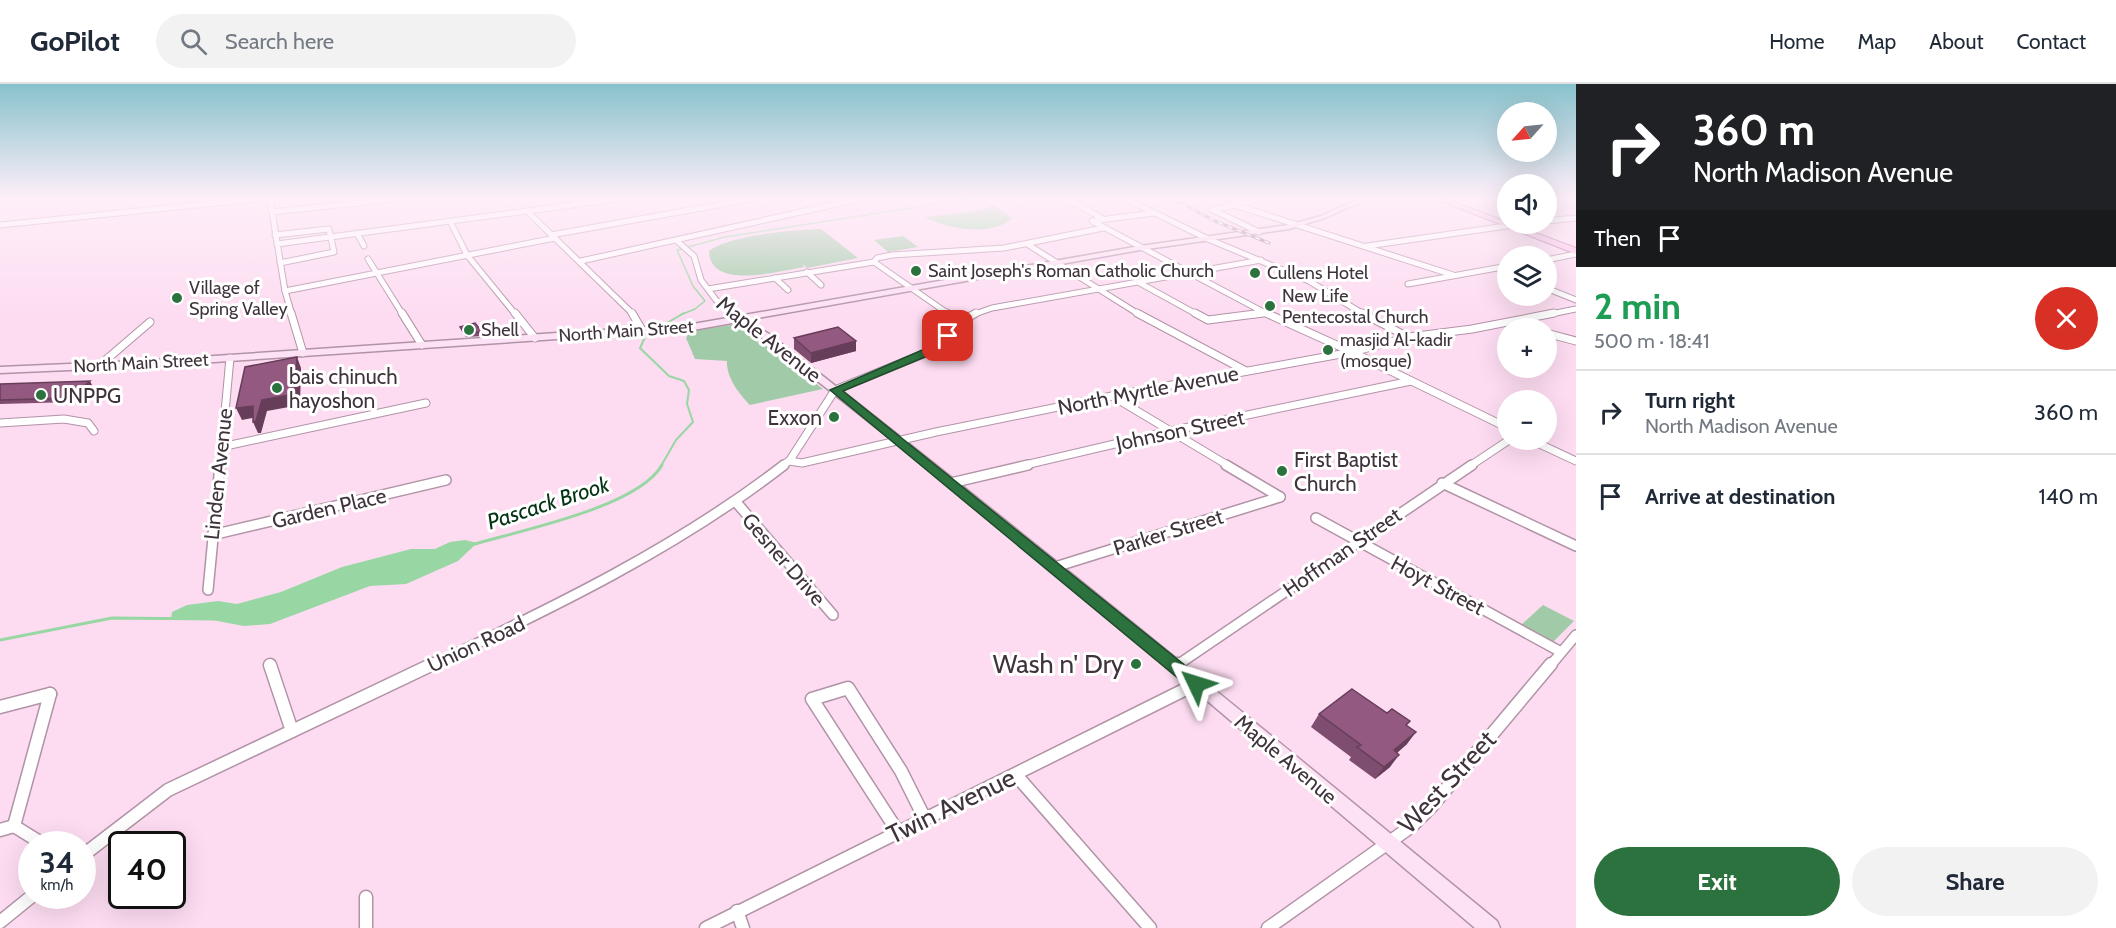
<!DOCTYPE html>
<meta charset="utf-8">
<style>
:root{--surface:#fff;--page:#f2f2f3;--text:#1f2937;--muted:#747a83;--line:#e0e1e3;--accent:#2c723e}
body{margin:0;font-family:Cabin,sans-serif;background:var(--page);color:var(--text);height:100vh;display:flex;flex-direction:column;font-size:22px;white-space:nowrap}
*{box-sizing:border-box;margin:0}
p{font-size:20px;color:var(--muted)}
.icon{flex:none;width:33px;height:33px;fill:none;stroke:currentColor;stroke-width:2;stroke-linecap:round;stroke-linejoin:round}
.map{position:relative;flex:1;overflow:hidden}
.panel{display:flex;flex-direction:column;background:var(--surface);width:540px}
.panel>*{flex:none}
.guide{background:#202124;color:#fff;overflow:hidden}
.needle{width:39px;rotate:243deg}
.tools{position:absolute;left:1497px;top:18px;display:grid;gap:12px}
.tools a{display:grid;place-items:center;width:60px;height:60px;border-radius:50%;background:var(--surface);box-shadow:0 6px 24px #0002;font-size:30px}
.speed{position:absolute;left:18px;top:747px;display:flex;gap:12px;font-size:30px;font-weight:700;text-align:center}
.speed>*{display:grid;place-content:center;width:78px;height:78px;border-radius:50%;background:var(--surface);box-shadow:0 6px 24px #0002;line-height:1}
.speed small{font-size:15px;font-weight:400}
.speed .limit{border:3px solid #111;border-radius:9px;background:#fff;color:#111}
.pin{position:absolute;display:grid;place-items:center;width:51px;height:51px;color:#fff;margin:-26px;border-radius:12px;box-shadow:0 3px 9px #0006}
.me{position:absolute;width:66px;margin:-33px;rotate:311deg;stroke-linejoin:round;filter:drop-shadow(0 0 4px #0008)}
.turn{display:flex;align-items:center;gap:21px;height:126px;padding:0 18px;font-size:27px}
.turn .icon{width:78px;height:78px;stroke-width:2.5}
.turn b{display:block;font-size:42px;line-height:51px}
.then{display:flex;align-items:center;height:57px;padding:0 18px;background:#0003;gap:12px;font-size:22px}
.round{display:grid;place-items:center;flex:none;width:63px;height:63px;border-radius:32px;background:var(--page)}
.summary{display:flex;align-items:center;justify-content:space-between;height:102px;padding:0 18px}
h1{font-size:36px;font-weight:700;line-height:45px;color:#1e9e55}
.button{display:flex;gap:12px;margin-top:auto;padding:12px 18px}
.button a{flex:1;height:69px;border-radius:36px;background:var(--accent);color:#fff;font-size:24px;font-weight:700;line-height:69px;text-align:center}
.button a+a{background:var(--page);color:var(--text)}
ul{padding:0;list-style:none}
li{display:flex;align-items:center;gap:18px;height:84px;padding:0 18px;border-top:2px solid var(--line)}
li div{flex:1}
li b{display:block;font-size:22px}
li em{font-style:normal}
header{display:flex;align-items:center;gap:36px;box-sizing:border-box;height:84px;padding:0 30px;background:var(--surface);border-bottom:2px solid var(--line)}
header strong{font-size:28px}
nav{display:flex;gap:33px;margin-inline-start:auto;font-size:21px}
.search{width:420px;height:54px;background:var(--page);display:flex;align-items:center;gap:15px;box-sizing:border-box;padding:0 21px;border-radius:33px;color:var(--muted);font-size:22px}
main{display:flex;flex:1;min-height:0}
.map>svg:first-child{display:block}
</style>
<header>
<strong>GoPilot</strong>
<div class="search"><svg class="icon" aria-label="search" viewBox="0 0 24 24"><circle cx="10" cy="10" r="6"/><path d="M15 15l6 6"/></svg>Search here</div>
<nav><a>Home</a><a>Map</a><a>About</a><a>Contact</a></nav>
</header>
<main>
<div class="map">
<svg width="1576" height="844" viewBox="0 0 1576 844">
<rect width="100%" height="100%" fill="#fddcf1"/>
<g fill="#a1cba8">
<path d="M821,145L858,174L807,184L803,180L804,183C779,187 710,207 709,167C729,151 794,146 821,145Z"/>
<path d="M903,152L918,163L888,168L874,156Z"/>
<path d="M732,241L751,250L823,305L750,321C739,310 726,293 727,277L695,275L686,254L690,247Z"/>
<path d="M1543,521L1574,537L1553,558L1521,541Z"/>
</g>
<g fill="#98d6a3">
<path d="M993,121L1012,134C992,154 946,144 924,133L979,127Z"/>
<path d="M465,456L477,459L458,477L406,500L370,502L270,540L244,542L212,536L171,535L172,528L187,521L218,517L237,520L281,508L342,483L411,465H435L450,458Z"/>
</g>
<g fill="none" stroke-linecap="round" stroke-linejoin="round">
<path stroke="#98d6a3" stroke-width="1.5" d="M680,231L695,225L705,217L693,202L677,166L725,153L968,115"/>
<g stroke="#98d6a3" stroke-width="2">
<path d="M660,243L684,229"/>
<path d="M651,248L646,251L640,264L669,292L684,297L689,306L687,320L693,338L676,356L661,382"/>
</g>
<g stroke="#98d6a3" stroke-width="3">
<path d="M475,460C522,446 638,423 662,381"/>
<path d="M0,556L112,534L215,535"/>
</g>
<g stroke="#b193a6" stroke-width="7">
<g id="street-far3">
<path d="M270,115L285,207L292,231"/>
<path d="M1126,115L1208,155L1309,197L1365,231"/>
<path d="M1070,116L1103,135"/>
<path d="M1235,121L1453,191"/>
<path d="M1213,126L1259,148"/>
<path d="M1213,126L1258,115"/>
<path d="M527,127L634,231"/>
<path d="M272,128L395,115"/>
<path d="M1154,129L1092,137L1269,231"/>
<path d="M450,137L467,171L516,231"/>
<path d="M1546,137L1576,134"/>
<path d="M0,141L257,115"/>
<path d="M357,149L364,162"/>
<path d="M275,151L329,145L334,168L280,179"/>
<path d="M551,151L751,115"/>
<path d="M677,157L694,172L701,196L716,216L734,231"/>
<path d="M277,160L617,115"/>
<path d="M1027,160L1140,231"/>
<path d="M1367,162L1520,140"/>
<path d="M368,175L403,231"/>
<path d="M1546,176L1576,170"/>
<path d="M581,177L859,115"/>
<path d="M874,178L950,231"/>
<path d="M807,188L821,201"/>
<path d="M775,194L788,206"/>
<path d="M1138,198L1198,231"/>
<path d="M1408,200L1508,182"/>
<path d="M1546,204L1576,216"/>
<path d="M708,205L874,178L877,174L892,171L1004,164L1103,144"/>
<path d="M285,207L555,154"/>
<path d="M972,231L992,224L1261,176"/>
<path d="M1253,231L1264,229"/>
<path d="M1546,231L1576,225"/>
</g>
</g>
<g stroke="#b193a6" stroke-width="9">
<g id="street-far2">
<path d="M291,229L303,269"/>
<path d="M402,229L422,261"/>
<path d="M515,229L535,254"/>
<path d="M632,229L642,246"/>
<path d="M732,229L738,234"/>
<path d="M947,229L960,238"/>
<path d="M1137,229L1246,287"/>
<path d="M1195,229L1208,236L1263,229"/>
<path d="M1266,229L1352,268L1508,344"/>
<path d="M1362,229L1408,253"/>
<path d="M1512,239L1532,244"/>
<path d="M1546,249L1576,257"/>
<path d="M100,281L150,238"/>
<path d="M1112,312L1229,382"/>
<path d="M0,339L64,335L88,339L94,347"/>
<path d="M1531,356L1576,377"/>
<path d="M221,363L426,319"/>
<path d="M789,377L802,379L936,348L1112,312L1352,268L1409,253L1472,245L1554,229"/>
<path d="M220,382L230,274"/>
<path d="M782,382L790,376L835,306L938,264L960,238L976,229"/>
<path d="M1021,382L1170,347L1411,297"/>
<path d="M1470,382L1509,356"/>
</g>
</g>
<g stroke="#b193a6" stroke-width="12">
<g id="street-far1">
<path d="M1226,381L1280,413"/>
<path d="M951,399L1028,381"/>
<path d="M1442,399L1576,462"/>
<path d="M736,418L833,531"/>
<path d="M1316,434L1561,568"/>
<path d="M212,451L446,396"/>
<path d="M1055,483L1280,413"/>
<path d="M208,506L220,381"/>
<path d="M430,582C552,524 677,464 784,381"/>
<path d="M1176,582L1472,381"/>
<path d="M1550,582L1576,551"/>
</g>
</g>
<g stroke="#b193a6" stroke-width="15">
<g id="street">
<path d="M270,581L292,647"/>
<path d="M1176,582L1178,580"/>
<path d="M0,623L50,610"/>
<path d="M1016,691L1150,844"/>
<path d="M14,742L50,610"/>
<path d="M14,742L43,760"/>
<path d="M0,746L14,742"/>
<path d="M898,748L812,615L848,604L901,687L925,735"/>
<path d="M82,772L168,706L433,580"/>
<path d="M366,813V844"/>
<path d="M737,827L743,844"/>
<path d="M0,838L32,812"/>
<path d="M706,844L1196,600"/>
<path d="M1268,844L1412,742L1431,723L1551,580"/>
</g>
</g>
<g stroke="#b193a6" stroke-width="3">
<path id="secondary" d="M1359,115H1367L1325,134L1289,145L1140,166L747,236L769,250C1015,441 1256,639 1497,837L1500,844H1475L1171,586L896,359L763,254L738,238L693,246L138,283L0,289V283L138,277L693,240L1140,162L1288,141L1321,132Z"/>
</g>
<g stroke="#b776a3" stroke-width="2">
<path id="primary" d="M1436,115H1446L1576,164V170Z"/>
</g>
<use href="#street-far3" stroke="#fff" stroke-width="5"/>
<use href="#street-far2" stroke="#fff" stroke-width="7"/>
<use href="#street-far1" stroke="#fff" stroke-width="9"/>
<use href="#street" stroke="#fff" stroke-width="12"/>
<use href="#secondary" fill="#fde1f4" fill-rule="evenodd"/>
<use href="#primary" fill="#fac2e9" fill-rule="evenodd"/>
<g stroke="#9b8593" stroke-width="3">
<path id="rail" d="M1174,115L1215,137L1269,159"/>
</g>
<use href="#rail" stroke="#fff" stroke-width="1.5" stroke-dasharray="5" stroke-linecap="butt"/>
</g>
<g fill="#7e4d6f">
<path d="M460,243L482,248L483,252L466,253L461,246Z"/>
<path d="M794,254L856,257V267L811,279L794,265Z"/>
<path d="M0,300L92,301L73,318L0,320Z"/>
<path d="M1387,629L1407,641V660L1397,669L1390,683L1375,695L1349,676L1351,673L1311,643L1319,630Z"/>
</g>
<g fill="#673e5a">
<path d="M856,257V267L811,279V269Z"/>
<path d="M297,273L301,284L300,321L267,327L261,349H258L253,338L257,333L242,336L236,324L262,316Z"/>
<path d="M90,297L92,301L73,318L71,314Z"/>
<path d="M1416,648L1407,660L1385,679L1394,666Z"/>
<path d="M1399,671L1390,683L1375,695L1384,683Z"/>
</g>
<g fill="#935981" stroke="#673e5a" stroke-width="1.5">
<path d="M475,239L482,248L465,249L460,243Z"/>
<path d="M838,243L856,257L811,269L794,254Z"/>
<path d="M297,273L295,310L262,316L256,337L253,338V322L236,324L245,283Z"/>
<path d="M90,297L71,314L0,316V300Z"/>
<path d="M1352,605L1387,629L1392,625L1410,637L1406,641L1416,648L1394,666L1399,671L1384,683L1357,663L1361,661L1319,630Z"/>
</g>
<linearGradient id="sky" x2="0" y2="1"><stop stop-color="#88c2cc"/><stop offset="0.49" stop-color="#feeff9"/><stop offset="1" stop-color="#feeff9" stop-opacity="0"/></linearGradient>
<rect width="1576" height="233" fill="url(#sky)"/>
<path fill="#2c723e" stroke="#1d4a28" stroke-width="1.5" d="M944,250L953,252L942,266L843,307L1202,595L1205,600L1202,604L1196,606L1190,604L830,306L934,261Z"/>
<g fill="#2c723e" stroke="#fff" stroke-width="2">
<circle cx="916" cy="187" r="6"/>
<circle cx="1255" cy="189" r="6"/>
<circle cx="177" cy="214" r="6"/>
<circle cx="1270" cy="222" r="6"/>
<circle cx="469" cy="246" r="6"/>
<circle cx="1328" cy="266" r="6"/>
<circle cx="277" cy="304" r="6"/>
<circle cx="41" cy="311" r="6"/>
<circle cx="834" cy="333" r="6"/>
<circle cx="1282" cy="387" r="6"/>
<circle cx="1136" cy="580" r="6"/>
</g>
<g text-anchor="middle" dominant-baseline="central" stroke-width="6" stroke-linejoin="round" paint-order="stroke">
<g font-size="18" fill="#40343c" stroke="#fff" text-anchor="start">
<text x="928" y="187">Saint Joseph's Roman Catholic Church</text>
<text x="1267" y="189">Cullens Hotel</text>
<text x="189" y="204">Village of<tspan x="189" dy="21">Spring Valley</tspan></text>
<text x="1282" y="212">New Life<tspan x="1282" dy="21">Pentecostal Church</tspan></text>
<text x="481" y="246">Shell</text>
<text x="1340" y="256">masjid Al-kadir<tspan x="1340" dy="21">(mosque)</tspan></text>
</g>
<g font-size="18" fill="#40343c" stroke="#fff">
<text transform="translate(626 247) rotate(-4)">North Main Street</text>
<text transform="translate(141 279) rotate(-3)">North Main Street</text>
</g>
<g font-size="21" fill="#40343c" stroke="#fff">
<text transform="translate(769 255) rotate(38)">Maple Avenue</text>
<text transform="translate(1148 306) rotate(-11)">North Myrtle Avenue</text>
<text transform="translate(1180 346) rotate(-12)">Johnson Street</text>
<text transform="translate(218 390) rotate(-84)">Linden Avenue</text>
<text transform="translate(329 424) rotate(-13)">Garden Place</text>
<text transform="translate(1168 448) rotate(-17)">Parker Street</text>
<text transform="translate(1342 468) rotate(-35)">Hoffman Street</text>
<text transform="translate(784 475) rotate(49)">Gesner Drive</text>
<text transform="translate(1438 501) rotate(28)">Hoyt Street</text>
<text transform="translate(476 560) rotate(-25)">Union Road</text>
<text transform="translate(1286 675) rotate(40)">Maple Avenue</text>
</g>
<g font-size="21" fill="#40343c" stroke="#fff" text-anchor="start">
<text x="289" y="292">bais chinuch<tspan x="289" dy="24">hayoshon</tspan></text>
<text x="53" y="311">UNPPG</text>
<text x="822" y="333" text-anchor="end">Exxon</text>
<text x="1294" y="375">First Baptist<tspan x="1294" dy="24">Church</tspan></text>
</g>
<g font-size="22" font-style="italic" fill="#043314" stroke="#fff">
<text transform="translate(548 419) rotate(-18)">Pascack Brook</text>
</g>
<g font-size="26" fill="#40343c" stroke="#fff" text-anchor="end">
<text x="1124" y="580">Wash n' Dry</text>
</g>
<g font-size="26" fill="#40343c" stroke="#fff">
<text transform="translate(1447 698) rotate(-47)">West Street</text>
<text transform="translate(951 722) rotate(-26)">Twin Avenue</text>
</g>
</g>
</svg>
<div class="tools">
<a><svg class="needle" viewBox="-14 -14 28 28"><path d="M0-13l5 13h-10z" fill="#e53935"/><path d="M0 13l5-13h-10z" fill="#747a83"/></svg></a>
<a><svg class="icon" aria-label="sound" viewBox="0 0 24 24"><path d="M4 9h4l5-4v14l-5-4H4zM17 9q2 3 0 6"/></svg></a>
<a><svg class="icon" aria-label="layers" viewBox="0 0 24 24"><path d="M12 4l9 5-9 5-9-5zM3 14l9 5 9-5"/></svg></a>
<a>+</a>
<a>−</a>
</div>
<div class="speed"><div>34<small>km/h</small></div><div class="limit">40</div></div>
<div class="pin" style="left:948px;top:252px;background:#d93025"><svg class="icon" aria-label="arrive" viewBox="0 0 24 24"><path d="M6 21V4h12l-3 4 3 4H6"/></svg></div>
<svg class="me" style="left:1196px;top:600px" viewBox="-20 -20 40 40"><path d="M0-17L14 15 0 8-14 15z" fill="#2c723e" stroke="#fff" stroke-width="4"/></svg>
</div>
<section class="panel">
<div class="guide">
<div class="turn"><svg class="icon" aria-label="right" viewBox="0 0 24 24"><path d="M7 20v-9h11M14 6l5 5-5 5"/></svg><div><b>360 m</b>North Madison Avenue</div></div>
<div class="then">Then<svg class="icon" aria-label="arrive" viewBox="0 0 24 24"><path d="M6 21V4h12l-3 4 3 4H6"/></svg></div>
</div>
<div class="summary"><div><h1>2 min</h1><p>500 m · 18:41</p></div><a class="round" style="background:#d93025;color:#fff"><svg class="icon" aria-label="close" viewBox="0 0 24 24"><path d="M6 6l12 12M18 6L6 18"/></svg></a></div>
<ul>
<li><svg class="icon" aria-label="right" viewBox="0 0 24 24"><path d="M7 20v-9h11M14 6l5 5-5 5"/></svg><div><b>Turn right</b><p>North Madison Avenue</p></div><em>360 m</em></li>
<li><svg class="icon" aria-label="arrive" viewBox="0 0 24 24"><path d="M6 21V4h12l-3 4 3 4H6"/></svg><div><b>Arrive at destination</b></div><em>140 m</em></li>
</ul>
<div class="button"><a>Exit</a><a>Share</a></div>
</section>
</main>
